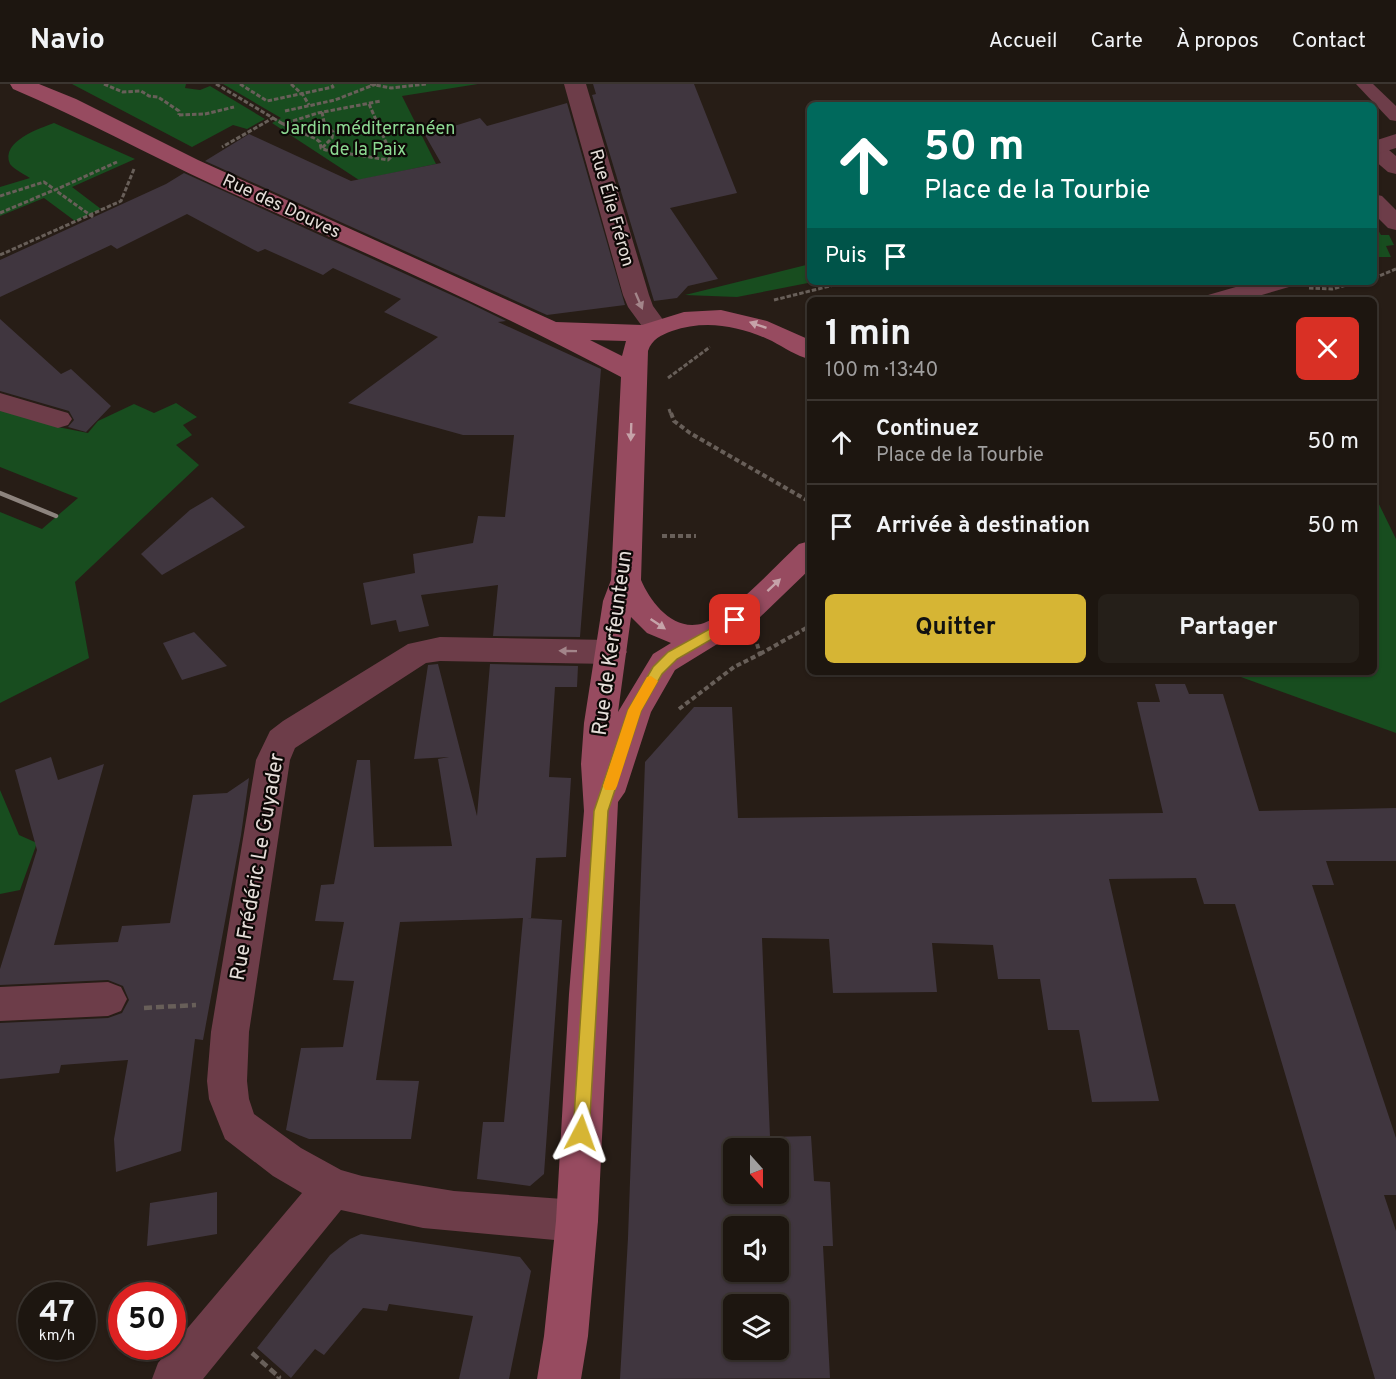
<!DOCTYPE html>
<html lang="fr">
<meta charset="utf-8">
<style>
:root{--surface:#1d1610;--page:#251f19;--text:#f1f3f6;--muted:#a09f9f;--line:#3b3530;--accent:#d6b534}
body{margin:0;font-family:Overpass,sans-serif;background:var(--page);color:var(--text);height:100vh;display:flex;flex-direction:column;font-size:22px;white-space:nowrap}
*{box-sizing:border-box;margin:0}
p{font-size:20px;color:var(--muted)}
.icon{flex:none;width:33px;height:33px;fill:none;stroke:currentColor;stroke-width:2;stroke-linecap:round;stroke-linejoin:round}
.map{position:relative;flex:1;overflow:hidden}
.panel{position:absolute;left:807px;top:213px;width:570px;height:378px;display:flex;flex-direction:column;background:var(--surface);border-radius:9px;box-shadow:0 2px 4px #0004,0 0 0 2px var(--line)}
.panel>*{flex:none}
.hud{position:absolute;left:807px;top:18px;width:570px;height:183px;border-radius:9px;box-shadow:0 2px 4px #0004,0 0 0 2px var(--line);background:#00695c;color:#fff;overflow:hidden}
.needle{width:39px;rotate:159deg}
.fabs{position:absolute;left:723px;top:1054px;display:grid;gap:12px}
.fabs a{display:grid;place-items:center;width:66px;height:66px;border-radius:9px;background:var(--surface);box-shadow:0 2px 4px #0004,0 0 0 2px var(--line);font-size:30px}
.speed{position:absolute;left:18px;top:1198px;display:flex;gap:12px;font-size:30px;font-weight:700;text-align:center}
.speed>*{display:grid;place-content:center;width:78px;height:78px;border-radius:50%;background:var(--surface);box-shadow:0 2px 4px #0004,0 0 0 2px var(--line);line-height:1}
.speed small{font-size:15px;font-weight:400}
.speed .limit{border:9px solid #d22;background:#fff;color:#111}
.pin{position:absolute;display:grid;place-items:center;width:51px;height:51px;color:#fff;margin:-26px;border-radius:12px;box-shadow:0 3px 9px #0006}
.me{position:absolute;width:66px;margin:-33px;rotate:4deg;stroke-linejoin:round;filter:drop-shadow(0 0 4px #0008)}
.turn{display:flex;align-items:center;gap:21px;height:126px;padding:0 18px;font-size:27px}
.turn .icon{width:78px;height:78px;stroke-width:2.5}
.turn b{display:block;font-size:42px;line-height:51px}
.then{display:flex;align-items:center;height:57px;padding:0 18px;background:#0003;gap:12px;font-size:22px}
.round{display:grid;place-items:center;flex:none;width:63px;height:63px;border-radius:9px;background:var(--page)}
.overview{display:flex;align-items:center;justify-content:space-between;height:102px;padding:0 18px}
h1{font-size:36px;font-weight:700;line-height:45px}
.cta{display:flex;gap:12px;margin-top:auto;padding:12px 18px}
.cta a{flex:1;height:69px;border-radius:9px;background:var(--accent);color:#111;font-size:24px;font-weight:700;line-height:69px;text-align:center}
.cta a+a{background:var(--page);color:var(--text)}
ul{padding:0;list-style:none}
li{display:flex;align-items:center;gap:18px;height:84px;padding:0 18px;border-top:2px solid var(--line)}
li div{flex:1}
li b{display:block;font-size:22px}
li em{font-style:normal}
header{display:flex;align-items:center;gap:36px;box-sizing:border-box;height:84px;padding:0 30px;background:var(--surface);border-bottom:2px solid var(--line)}
header strong{font-size:28px}
nav{display:flex;gap:33px;margin-inline-start:auto;font-size:21px}
.map>svg:first-child{display:block}
</style>
<header>
<strong>Navio</strong>
<nav><a>Accueil</a><a>Carte</a><a>À propos</a><a>Contact</a></nav>
</header>
<div class="map">
<svg width="1396" height="1295" viewBox="0 0 1396 1295">
<rect width="100%" height="100%" fill="#271d16"/>
<g fill="#184d1f">
<path d="M72,0H186L185,4L200,6L210,2L265,35L247,45L233,41L192,63Z"/>
<path d="M223,0H478L402,12L436,80L359,96L272,39L281,34Z"/>
<path d="M54,39L135,75L72,103L101,125L75,137L44,114L0,132V103L30,94C24,90 15,86 10,80C0,57 41,44 54,39Z"/>
<path d="M1374,139L1381,151H1389L1394,161L1386,162L1391,173H1374Z"/>
<path d="M810,180V198H813L737,213L685,211Z"/>
<path d="M176,319L197,333L183,341L192,351L176,361L199,381L75,498L89,574L0,619V428L42,445L78,414L0,383V324L53,342L88,349L98,337L134,320L154,329Z"/>
<path d="M1374,410L1396,455V649L1227,588H1374Z"/>
<path d="M0,706L19,751L37,759L20,806L0,810Z"/>
</g>
<g fill="#40363f" fill-rule="evenodd">
<path d="M593,0H694L737,109L670,124L718,195L688,202L677,214L654,217L592,11L596,10Z"/>
<path d="M567,19L625,221L547,231L205,77L249,50L351,97L441,79L425,51L480,34L487,42Z"/>
<path d="M184,89L469,219L506,237L498,238L601,285L580,553L493,552L498,501L421,511L429,542L399,548L396,536L371,541L363,499L415,489L413,470L473,459L478,432L505,433L514,351H463L348,319L438,253L384,228L401,215L333,184L323,191L265,165L258,168L187,130L117,165L111,161L0,213V176L166,100Z"/>
<path d="M0,235L61,290L71,285L111,322L86,348L68,343L74,336L69,327L0,307Z"/>
<path d="M212,413L245,443L162,491L141,470L190,426Z"/>
<path d="M194,548L227,582L182,596L163,559Z"/>
<path d="M438,580L477,732L490,580L578,582L577,603H555L549,693L571,694L566,773L536,774L531,834H527L562,836L544,1090L530,1102L477,1095L483,1038H504L523,834L400,838L376,996L419,997L411,1055H309L286,1046L301,964L343,963L354,897L333,896L344,838L315,837L321,801L334,800L357,676H370L374,763L452,762L438,675L449,673L414,675L428,581Z"/>
<path d="M1155,600H1185L1189,610H1223L1259,727L1396,724V777H1326L1334,801H1312L1396,1054V1111H1384L1396,1147V1295H1375L1235,820H1204L1196,794L1109,795L1159,1017L1092,1018L1079,946H1048L1040,895H998L993,861L932,859L937,908L833,909L829,855L762,854L770,1053L811,1052L814,1097L830,1098L833,1162H823L830,1294L620,1295L628,1154L645,678L694,623H732L738,734L1163,729L1137,618H1160ZM734,1065H778V1110H734ZM734,1143H778V1188H734ZM734,1221H778V1266H734Z"/>
<path d="M51,673L58,696L104,680L54,861L118,858L122,842L170,839L193,711L227,709L249,694L241,751L203,956L195,955L181,1067L116,1088L114,1055L128,976L61,981L59,989L0,995V939L108,934L122,929L129,916L123,902L108,896L0,901V885L37,766L15,686Z"/>
<path d="M217,1108V1150L147,1162L150,1119Z"/>
<path d="M361,1150L520,1173L531,1187L509,1295H459L473,1232L389,1220L387,1227L363,1224L324,1271L315,1265L291,1294L257,1264L330,1171L350,1155Z"/>
</g>
<g fill="none" stroke-linecap="round" stroke-linejoin="round">
<g stroke="#685f59" stroke-width="3" stroke-dasharray="4.5 2" stroke-linecap="butt">
<path d="M104,0L123,8L141,7L149,12L158,13L179,27V31"/>
<path d="M216,0L273,34L222,63"/>
<path d="M240,0L267,17L333,3L331,0"/>
<path d="M291,0L303,11L309,21"/>
<path d="M370,0L391,4L427,0"/>
<path d="M369,20L392,72L388,76L326,66L321,64L320,58L316,55L283,40L318,29L381,17"/>
<path d="M285,27L335,16L376,0"/>
<path d="M322,28L324,38L333,48L332,54L322,64"/>
<path d="M179,31L205,30L234,23"/>
<path d="M273,34L283,40"/>
<path d="M0,112L44,98L54,105"/>
<path d="M0,129L54,106"/>
<path d="M93,133L55,106L117,78"/>
<path d="M0,171L121,117L134,85"/>
<path d="M1374,194L1396,185"/>
<path d="M1309,204L1332,205L1358,198"/>
<path d="M774,216L846,198"/>
<path d="M668,294L710,263"/>
<path d="M669,325L671,331"/>
</g>
<g stroke="#685f59" stroke-width="4" stroke-dasharray="5 3" stroke-linecap="butt">
<path d="M671,329L674,337L690,349L810,418"/>
<path d="M662,452H696"/>
<path d="M760,570L810,542"/>
<path d="M679,625L734,583L760,570L757,560"/>
</g>
<g stroke="#685f59" stroke-width="4.5" stroke-dasharray="8 4" stroke-linecap="butt">
<path d="M144,924L196,921"/>
<path d="M252,1269L279,1293L278,1295"/>
</g>
<path fill="#6d3d49" fill-rule="evenodd" d="M1356,0H1373L1396,22V37L1390,36Z"/>
<g fill="#6d3d49" fill-rule="evenodd">
<path d="M564,0H586L649,211L653,222L669,244L665,249L656,252L647,249L628,223L623,211Z"/>
<path d="M1374,58L1382,60L1396,72V90L1388,88L1374,76Z"/>
<path d="M1374,110L1382,112L1396,126V146L1388,144L1374,130Z"/>
<path d="M0,309L68,329L72,335L68,341L58,344L0,327Z"/>
<path d="M440,553L611,556L622,560L627,568L622,576L611,580L440,577L426,579L295,664L290,676L249,948L247,997L249,1015L254,1030L301,1064L341,1086L362,1092L454,1107L577,1116L592,1122L598,1137L592,1152L577,1158L423,1144L341,1126L203,1295H152L158,1279L302,1109L273,1092L225,1055L209,1015L207,997L211,948L256,676L270,647L283,637L408,560Z"/>
<path d="M108,898L121,903L127,915L121,927L108,932L0,937V903Z"/>
</g>
<g fill="#6d3d49" fill-rule="evenodd">
<path d="M1396,50V64L1374,71V57Z"/>
<path d="M1253,198H1292L1289,203L1245,216H1204L1208,211Z"/>
</g>
<path fill="#974b60" fill-rule="evenodd" d="M10,0H39L76,15L198,76L556,238L642,241L684,228L721,226L767,237L810,256V275C796,272 785,264 772,257C740,242 706,235 672,247C661,251 652,255 648,267L641,496C651,519 674,549 704,539C736,527 774,483 799,460L810,457V485L758,535L675,586L651,628L625,708L618,718L598,1137L588,1252L581,1295H537L544,1252L556,1137L569,910L584,727L581,680L584,639L603,517L611,496L621,293C489,222 351,163 214,101C147,70 82,34 13,5ZM590,256L626,257L622,272ZM631,533L647,549L671,559L653,570L618,628Z"/>
<path stroke="#8d847e" stroke-width="4.5" d="M0,409L56,432"/>
</g>
<defs><path id="oneway-solid" d="M-6-.8H1V-3.2L6.5 0L1 3.2V.8H-6Z" transform="scale(1.5)"/></defs>
<g fill="#a3858a">
<use href="#oneway-solid" transform="translate(639 217) rotate(67)"/>
<use href="#oneway-solid" transform="translate(568 567) rotate(-179)"/>
</g>
<g fill="#c6a3a9">
<use href="#oneway-solid" transform="translate(758 241) rotate(-161)"/>
<use href="#oneway-solid" transform="translate(631 348) rotate(92)"/>
<use href="#oneway-solid" transform="translate(774 501) rotate(-43)"/>
<use href="#oneway-solid" transform="translate(658 540) rotate(34)"/>
</g>
<path fill="#d6b534" stroke="#8b7622" stroke-width="1.5" d="M735,531L740,533L741,536L740,539L677,575L662,590L641,627L608,727L589,1049L587,1054L581,1057L575,1054L573,1049L594,727L628,626L653,583L668,568Z"/>
<path fill="#f59e0b" d="M651,592L658,597L641,627L617,702L615,706H605L603,702L628,626L647,593Z"/>
<g text-anchor="middle" dominant-baseline="central" stroke-width="4.5" stroke-linejoin="round" paint-order="stroke">
<g font-size="18" fill="#8dd992" stroke="#0d0806">
<text x="368" y="45">Jardin méditerranéen<tspan x="368" dy="21">de la Paix</tspan></text>
</g>
<g font-size="18" fill="#e5ded9" stroke="#0d0806">
<text transform="translate(281 123) rotate(25)">Rue des Douves</text>
<text transform="translate(611 124) rotate(74)">Rue Élie Fréron</text>
</g>
<g font-size="21" fill="#e5ded9" stroke="#0d0806">
<text transform="translate(613 559) rotate(-82)">Rue de Kerfeunteun</text>
<text transform="translate(258 783) rotate(-80)">Rue Frédéric Le Guyader</text>
</g>
</g>
</svg>
<div class="fabs">
<a><svg class="needle" viewBox="-14 -14 28 28"><path d="M0-13l5 13h-10z" fill="#e53935"/><path d="M0 13l5-13h-10z" fill="#a09f9f"/></svg></a>
<a><svg class="icon" aria-label="sound" viewBox="0 0 24 24"><path d="M4 9h4l5-4v14l-5-4H4zM17 9q2 3 0 6"/></svg></a>
<a><svg class="icon" aria-label="layers" viewBox="0 0 24 24"><path d="M12 4l9 5-9 5-9-5zM3 14l9 5 9-5"/></svg></a>
</div>
<div class="speed"><div>47<small>km/h</small></div><div class="limit">50</div></div>
<div class="pin" style="left:735px;top:536px;background:#d93025"><svg class="icon" aria-label="arrive" viewBox="0 0 24 24"><path d="M6 21V4h12l-3 4 3 4H6"/></svg></div>
<svg class="me" style="left:581px;top:1049px" viewBox="-20 -20 40 40"><path d="M0-17L14 15 0 8-14 15z" fill="#d6b534" stroke="#fff" stroke-width="4"/></svg>
<div class="hud">
<div class="turn"><svg class="icon" aria-label="ahead" viewBox="0 0 24 24"><path d="M12 20V5M6 11l6-6 6 6"/></svg><div><b>50 m</b>Place de la Tourbie</div></div>
<div class="then">Puis<svg class="icon" aria-label="arrive" viewBox="0 0 24 24"><path d="M6 21V4h12l-3 4 3 4H6"/></svg></div>
</div>
<section class="panel">
<div class="overview"><div><h1>1 min</h1><p>100 m · 13:40</p></div><a class="round" style="background:#d93025;color:#fff"><svg class="icon" aria-label="close" viewBox="0 0 24 24"><path d="M6 6l12 12M18 6L6 18"/></svg></a></div>
<ul>
<li><svg class="icon" aria-label="ahead" viewBox="0 0 24 24"><path d="M12 20V5M6 11l6-6 6 6"/></svg><div><b>Continuez</b><p>Place de la Tourbie</p></div><em>50 m</em></li>
<li><svg class="icon" aria-label="arrive" viewBox="0 0 24 24"><path d="M6 21V4h12l-3 4 3 4H6"/></svg><div><b>Arrivée à destination</b></div><em>50 m</em></li>
</ul>
<div class="cta"><a>Quitter</a><a>Partager</a></div>
</section>
</div>
